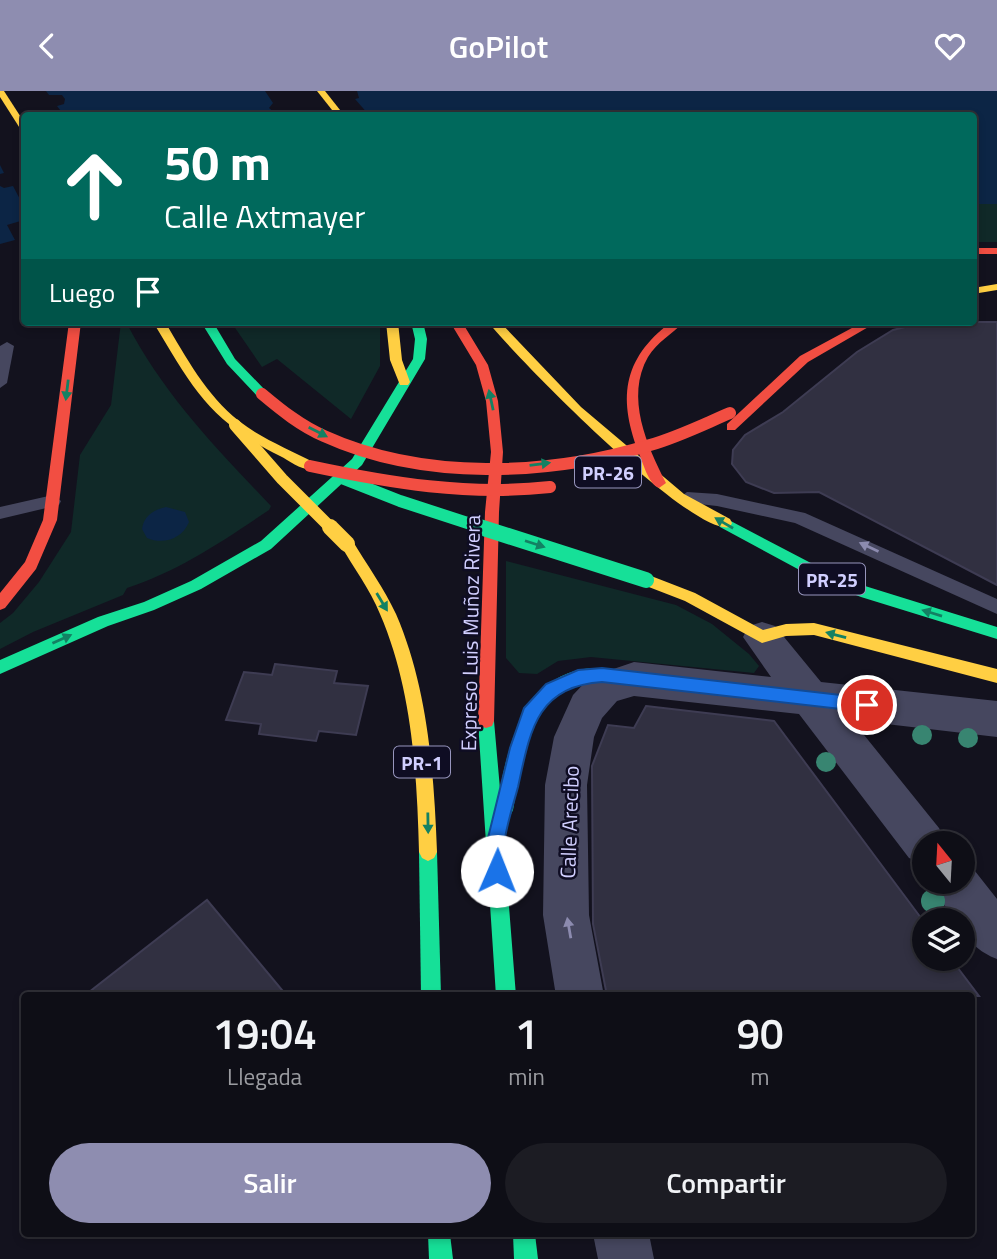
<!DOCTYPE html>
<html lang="es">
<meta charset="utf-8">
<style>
:root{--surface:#0e0e16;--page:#1c1c23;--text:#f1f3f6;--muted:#9b9ca1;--line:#2e2e35;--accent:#8e8db0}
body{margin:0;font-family:"Titillium Web",sans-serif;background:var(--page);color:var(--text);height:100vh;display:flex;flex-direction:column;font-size:26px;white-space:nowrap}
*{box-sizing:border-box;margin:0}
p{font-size:23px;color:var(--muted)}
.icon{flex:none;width:38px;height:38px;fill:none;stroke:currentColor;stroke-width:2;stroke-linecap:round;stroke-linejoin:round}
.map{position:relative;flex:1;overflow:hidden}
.side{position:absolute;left:21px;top:901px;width:954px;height:245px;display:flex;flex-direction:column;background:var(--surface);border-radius:7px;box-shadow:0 4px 10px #0003,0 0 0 2px var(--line)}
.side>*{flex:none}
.top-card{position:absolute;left:21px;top:21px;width:956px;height:214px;border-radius:7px;box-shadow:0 4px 10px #0003,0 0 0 2px var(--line);background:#00695c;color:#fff;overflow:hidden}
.needle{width:46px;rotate:342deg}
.fabs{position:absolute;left:912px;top:740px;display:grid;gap:14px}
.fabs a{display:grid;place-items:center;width:63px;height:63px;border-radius:50%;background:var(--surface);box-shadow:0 4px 10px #0003,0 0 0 2px var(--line);font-size:35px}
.pin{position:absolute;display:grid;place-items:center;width:60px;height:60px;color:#fff;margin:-30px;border:4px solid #fff;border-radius:50%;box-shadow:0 2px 7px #0007}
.me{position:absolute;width:77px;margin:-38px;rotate:1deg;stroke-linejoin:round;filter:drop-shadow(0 0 5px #0008)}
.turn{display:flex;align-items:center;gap:24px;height:147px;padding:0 28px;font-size:32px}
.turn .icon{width:91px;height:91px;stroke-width:2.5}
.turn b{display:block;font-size:49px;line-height:60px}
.then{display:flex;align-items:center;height:66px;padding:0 28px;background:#0003;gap:14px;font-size:26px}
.eta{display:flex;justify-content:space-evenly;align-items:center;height:119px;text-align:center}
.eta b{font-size:42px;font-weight:600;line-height:49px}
.primary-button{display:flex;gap:14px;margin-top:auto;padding:14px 28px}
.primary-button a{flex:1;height:80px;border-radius:42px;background:var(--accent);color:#fff;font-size:28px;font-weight:600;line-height:80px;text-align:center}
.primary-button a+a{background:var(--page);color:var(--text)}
header{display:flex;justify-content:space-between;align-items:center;height:91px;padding:0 28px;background:var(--accent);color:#fff;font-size:32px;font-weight:600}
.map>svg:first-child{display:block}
</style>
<header><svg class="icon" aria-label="back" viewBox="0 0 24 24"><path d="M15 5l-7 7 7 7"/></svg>GoPilot<svg class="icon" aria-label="heart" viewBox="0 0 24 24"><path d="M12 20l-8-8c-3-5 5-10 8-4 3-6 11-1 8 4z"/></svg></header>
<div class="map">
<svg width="997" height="1168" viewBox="0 0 997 1168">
<rect width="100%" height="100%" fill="#13121e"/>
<g fill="#102928">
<rect x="973" y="113" width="24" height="38"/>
<path d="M121,231H126C164,304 215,356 271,415L269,419C223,450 179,480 127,497L123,504L33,541L0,558V532L13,522L39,491L71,441L80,364L111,314Z"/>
<path d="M231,231H380V275L351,328L277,268L262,276Z"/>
<path d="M506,470L676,514L712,533L749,563L759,575L754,582L591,566L558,570L537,583L519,582L506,567Z"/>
</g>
<g fill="#0c2545">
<path d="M0,0H997V113H973V24H24V129L7,134L15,149L0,153Z"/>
<path d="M166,416L185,421L189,431C182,448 163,454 147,447L142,438C144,424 154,419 166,416Z"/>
</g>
<g fill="#13121e">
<path d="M0,0H46L49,4H62L65,8L64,13L57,15L64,24H24V116L13,95L4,97L0,95V83L4,82L0,74Z"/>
<path d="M265,0H357L359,7L355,8L369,24L276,23L269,17L273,12Z"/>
</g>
<g fill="#313041" stroke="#3e3c53" stroke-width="2">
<path d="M925,231H997V494L819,401L774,402L746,391L732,373L733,359L745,344L783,321L857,261L893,239Z"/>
<path d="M275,573L337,580L334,592L368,595L356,644L319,640L316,650L259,643L261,633L226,629L244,581L272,584Z"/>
<path d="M646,615L774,630L924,831V868H951L979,905H607L593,833L592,675L608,634L634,637Z"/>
<path d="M207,809L287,905H84Z"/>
</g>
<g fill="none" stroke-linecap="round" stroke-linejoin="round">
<g fill="#46475f" fill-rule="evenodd">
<path d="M7,251L14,255L7,292L0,297V255Z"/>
<path d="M687,401L717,403L805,422L997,508V523L795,432L717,415L681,411L679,407Z"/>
<path d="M53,404L61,410L59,414L0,428V416Z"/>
</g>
<g fill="#46475f" fill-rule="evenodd">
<path d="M762,531L775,535L821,591L997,610V646L852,629L939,737L946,752H924V773L909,767L799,623L634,605L617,610L602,627L594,646L587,694L589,824L604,905H556L543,824L545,694L554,646L573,604L590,586L634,571L771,586L743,546L749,535Z"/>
<path d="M962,772L971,775L997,808V868C981,862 962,848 962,830H956L939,807L933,791H962Z"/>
<path d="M593,1143H649L654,1168H598Z"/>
</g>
<g fill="#16e098" fill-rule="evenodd">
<path d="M201,231H213L235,268L266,300V306H258L227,273Z"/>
<path d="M411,231H423L427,248L425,268L362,374L271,458L201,498L154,519L108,535L0,583V569L98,526L144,511L191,490L261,450L352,368L413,268L415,248Z"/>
<path d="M725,427L830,482L865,495L997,536V548L861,506L820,490L720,436L718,432L720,428Z"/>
<path d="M593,577L634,581L640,583L642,588L640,593L634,595C618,593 601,589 585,591C529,599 521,675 513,719L510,725L502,726L516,905H496L478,630L480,625L486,623L492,625L494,630L500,698C510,645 529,581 593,577Z"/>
<path d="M428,752L434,755L437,761L441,905H421L419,761L422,755Z"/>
<path d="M428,1143H450L453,1168H429Z"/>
<path d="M513,1143H535L538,1168H514Z"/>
</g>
<g fill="#ffcf43" fill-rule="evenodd">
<path d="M0,0H4L24,31V40L21,39L0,6Z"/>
<path d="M317,0H325L344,24H336Z"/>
<path d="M997,193V199L973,203V197Z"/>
<path d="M153,231H165C186,266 206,304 239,330C262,348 289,358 315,372V378C303,381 290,370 280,365C208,329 193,297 153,231Z"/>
<path d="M386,231H398L402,269L410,291L408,294H400L390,269Z"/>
<path d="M488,231H500L581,316L684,403L730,428L732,432L730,436C692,446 516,266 488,231Z"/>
<path d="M347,448L352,449C367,474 384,497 396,523C428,597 434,682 437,761L434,767L428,770L422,767L419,761C417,682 412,597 380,523C370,498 353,476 340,453Z"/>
<path d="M646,483L695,502L763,539L786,533L814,532L997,578V592L814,544L786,545L762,552L685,510L641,493L639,489L641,485Z"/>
</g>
<g fill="#f24e42" fill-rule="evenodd">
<rect x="973" y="157" width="24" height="6"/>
<path d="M69,231H81L57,429L36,478L5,517L0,519V502L25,471L43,429Z"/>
<path d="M450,231H462L488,274L498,310L503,361L499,421L494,630L492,635L486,637L480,635L478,630L485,421L491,361L486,310L476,274Z"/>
<path d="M671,231H684C672,243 657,251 648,266C625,306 647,355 666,392L659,397C649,393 644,375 640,365C618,309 621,269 671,231Z"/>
<path d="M863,231H877L808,271L735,339H727V333L800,265Z"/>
</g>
<path stroke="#16e098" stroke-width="12" d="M339,386L400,410L486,438"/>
<path stroke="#16e098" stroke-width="16" d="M480,436L646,489"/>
<path stroke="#ffcf43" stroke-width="12" d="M235,334L282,388L332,438"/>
<path stroke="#ffcf43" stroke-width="16" d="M330,436L347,453"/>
<g stroke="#f24e42" stroke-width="12">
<path d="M262,303C281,319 301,335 324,345C423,390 549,385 650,354C678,346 704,333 730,322"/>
<path d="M310,375C390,392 468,405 550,396"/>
</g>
</g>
<g fill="#388571">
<circle cx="922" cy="644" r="10"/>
<circle cx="968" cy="647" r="10"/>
<circle cx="826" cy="671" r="10"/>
<circle cx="933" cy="810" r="12"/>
</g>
<defs><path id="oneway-solid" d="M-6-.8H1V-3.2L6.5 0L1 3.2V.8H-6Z" transform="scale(1.75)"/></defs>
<g fill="#138163">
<use href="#oneway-solid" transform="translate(67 299) rotate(97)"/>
<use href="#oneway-solid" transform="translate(491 309) rotate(-102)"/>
<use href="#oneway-solid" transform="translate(318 341) rotate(27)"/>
<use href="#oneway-solid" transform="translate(540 373) rotate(-7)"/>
<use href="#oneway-solid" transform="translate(724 432) rotate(-150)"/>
<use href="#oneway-solid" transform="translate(535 453) rotate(18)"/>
<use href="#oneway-solid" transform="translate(382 511) rotate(59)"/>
<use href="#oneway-solid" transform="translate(932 522) rotate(-163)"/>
<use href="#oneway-solid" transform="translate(836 544) rotate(-165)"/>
<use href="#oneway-solid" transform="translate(62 548) rotate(-24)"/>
<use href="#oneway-solid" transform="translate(428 732) rotate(89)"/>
</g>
<g fill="#8c8baf">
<use href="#oneway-solid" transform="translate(869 456) rotate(-155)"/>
<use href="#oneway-solid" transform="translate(569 837) rotate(-100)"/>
</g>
<path fill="#1a73e8" stroke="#114b97" stroke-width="2" d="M602,577L867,607L873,609L875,614L873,619L867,621L602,591C536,595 530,641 518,696C513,715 506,735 504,754C503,766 508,775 504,786L497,789L490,786L486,755L510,657L524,617L546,593L578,579Z"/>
<g text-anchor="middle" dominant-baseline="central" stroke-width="5" stroke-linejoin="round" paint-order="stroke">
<g fill="#0f0d23" stroke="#9795bd" stroke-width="2">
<rect x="575" y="365.5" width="66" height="31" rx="5"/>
<rect x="799" y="472.5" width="66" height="31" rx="5"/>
<rect x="394" y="655.5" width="56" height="31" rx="5"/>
</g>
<g font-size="19" font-weight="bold" fill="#d1cfff">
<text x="608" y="381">PR-26</text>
<text x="832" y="488">PR-25</text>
<text x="422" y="671">PR-1</text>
</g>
<g font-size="21" fill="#d1cfff" stroke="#0f0d23">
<text transform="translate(470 542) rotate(-89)">Expreso Luis Muñoz Rivera</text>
<text transform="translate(569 731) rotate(-88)">Calle Arecibo</text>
</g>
</g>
</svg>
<div class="fabs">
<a><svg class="needle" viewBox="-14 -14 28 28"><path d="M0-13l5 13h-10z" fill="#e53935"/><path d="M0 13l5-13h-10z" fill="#9b9ca1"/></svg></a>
<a><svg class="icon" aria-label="layers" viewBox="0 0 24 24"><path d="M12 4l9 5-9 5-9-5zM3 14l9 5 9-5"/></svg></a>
</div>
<div class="pin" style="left:867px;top:614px;background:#d93025"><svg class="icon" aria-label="arrive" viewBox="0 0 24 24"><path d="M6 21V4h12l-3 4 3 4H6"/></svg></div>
<svg class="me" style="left:497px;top:780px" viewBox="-20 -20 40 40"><circle r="19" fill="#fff"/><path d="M0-13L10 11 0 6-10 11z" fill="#1a73e8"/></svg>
<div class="top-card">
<div class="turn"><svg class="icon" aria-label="ahead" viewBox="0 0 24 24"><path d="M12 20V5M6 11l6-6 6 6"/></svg><div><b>50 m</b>Calle Axtmayer</div></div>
<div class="then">Luego<svg class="icon" aria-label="arrive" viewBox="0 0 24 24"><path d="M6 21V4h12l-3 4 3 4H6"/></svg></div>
</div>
<section class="side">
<div class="eta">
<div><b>19:04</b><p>Llegada</p></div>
<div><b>1</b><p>min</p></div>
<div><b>90</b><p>m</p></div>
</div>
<div class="primary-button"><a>Salir</a><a>Compartir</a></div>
</section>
</div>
